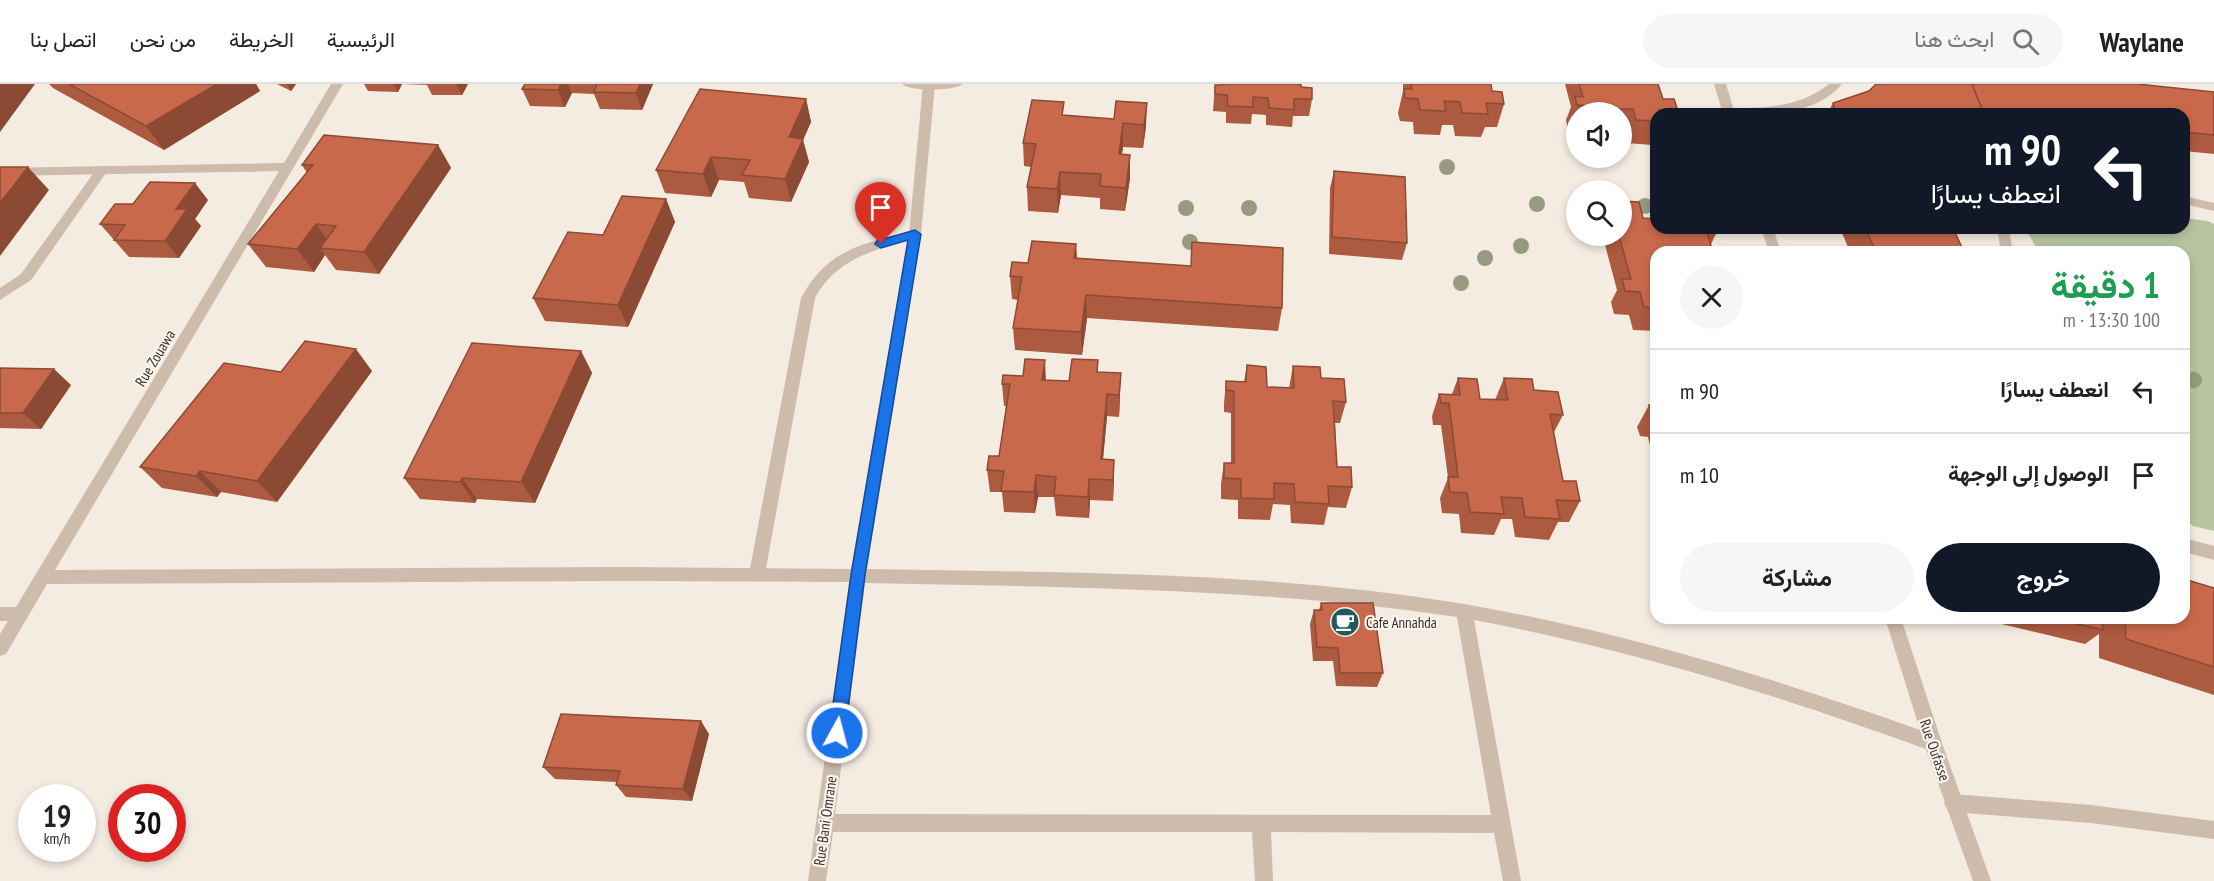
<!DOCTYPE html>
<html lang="ar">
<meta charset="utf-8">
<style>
:root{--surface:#fff;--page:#f6f6f6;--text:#222;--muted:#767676;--line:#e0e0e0;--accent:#111827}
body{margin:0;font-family:"PT Sans Narrow",Vazirmatn,sans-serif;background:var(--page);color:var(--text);direction:rtl;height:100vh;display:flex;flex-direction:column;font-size:22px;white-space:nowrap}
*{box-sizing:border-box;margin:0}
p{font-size:20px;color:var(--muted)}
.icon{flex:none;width:33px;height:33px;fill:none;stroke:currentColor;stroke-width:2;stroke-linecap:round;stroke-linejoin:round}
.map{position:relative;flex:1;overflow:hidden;direction:ltr}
.drawer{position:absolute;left:1650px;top:162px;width:540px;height:378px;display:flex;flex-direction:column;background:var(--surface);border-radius:18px;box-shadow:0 3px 9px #0003;direction:rtl}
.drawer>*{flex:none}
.hud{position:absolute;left:1650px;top:24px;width:540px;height:126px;border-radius:18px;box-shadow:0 3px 9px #0003;direction:rtl;background:#111827;color:#fff;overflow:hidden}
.buttons{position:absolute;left:1566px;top:18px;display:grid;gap:12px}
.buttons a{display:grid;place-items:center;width:66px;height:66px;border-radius:50%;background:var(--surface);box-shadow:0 3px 9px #0003;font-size:30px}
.speed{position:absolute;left:18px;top:700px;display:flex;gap:12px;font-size:30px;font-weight:700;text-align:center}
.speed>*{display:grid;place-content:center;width:78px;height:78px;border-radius:50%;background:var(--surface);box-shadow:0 3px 9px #0003;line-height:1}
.speed small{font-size:15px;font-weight:400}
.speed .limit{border:9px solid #d22;background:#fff;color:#111}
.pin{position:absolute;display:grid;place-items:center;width:51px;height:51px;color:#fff;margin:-62px -26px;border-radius:50% 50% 50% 0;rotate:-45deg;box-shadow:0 0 6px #0007}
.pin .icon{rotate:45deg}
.me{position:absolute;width:66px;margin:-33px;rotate:7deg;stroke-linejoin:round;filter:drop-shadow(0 0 4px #0008)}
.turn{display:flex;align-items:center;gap:21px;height:126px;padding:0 30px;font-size:27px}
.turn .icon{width:78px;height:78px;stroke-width:2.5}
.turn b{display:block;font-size:42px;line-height:51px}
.round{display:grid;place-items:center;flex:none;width:63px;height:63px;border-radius:32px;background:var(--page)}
.summary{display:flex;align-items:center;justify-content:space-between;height:102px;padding:0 30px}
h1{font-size:36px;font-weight:700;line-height:45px;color:#1e9e55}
.button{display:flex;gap:12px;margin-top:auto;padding:12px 30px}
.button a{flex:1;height:69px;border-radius:36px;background:var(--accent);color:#fff;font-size:24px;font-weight:700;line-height:69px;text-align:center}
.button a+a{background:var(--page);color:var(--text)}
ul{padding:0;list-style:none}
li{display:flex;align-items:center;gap:18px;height:84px;padding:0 30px;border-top:2px solid var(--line)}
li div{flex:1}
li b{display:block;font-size:22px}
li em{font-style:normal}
header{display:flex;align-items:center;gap:36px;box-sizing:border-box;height:84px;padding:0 30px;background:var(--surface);border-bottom:2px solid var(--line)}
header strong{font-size:28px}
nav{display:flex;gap:33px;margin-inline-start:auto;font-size:21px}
.search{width:420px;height:54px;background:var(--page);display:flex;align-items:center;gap:15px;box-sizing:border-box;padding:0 21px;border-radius:33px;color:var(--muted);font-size:22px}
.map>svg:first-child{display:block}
</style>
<header>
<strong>Waylane</strong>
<div class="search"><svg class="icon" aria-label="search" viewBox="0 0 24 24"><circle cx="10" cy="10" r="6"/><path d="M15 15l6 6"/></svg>ابحث هنا</div>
<nav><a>الرئيسية</a><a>الخريطة</a><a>من نحن</a><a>اتصل بنا</a></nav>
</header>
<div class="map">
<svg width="2214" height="797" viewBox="0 0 2214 797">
<rect width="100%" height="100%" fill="#f4ebe1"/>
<path fill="#b8c4a0" d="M2184,134L2207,137L2214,140V447L2193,442L2184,434V168H2039L2028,149L2034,144H2184Z"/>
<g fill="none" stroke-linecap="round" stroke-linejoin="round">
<g fill="#cdbbac" fill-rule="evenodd">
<path d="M902,0H963C954,7 911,8 902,0Z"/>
<path d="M1829,0H1842C1813,34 1763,30 1723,30L1722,28L1728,24C1764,24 1799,24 1829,0Z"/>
<path d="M102,82L108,86L31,196L0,216V204L21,190L98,83Z"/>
<path d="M2184,112L2214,119V127L2184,120Z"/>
<path d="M1997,144H2009L2013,168H2001Z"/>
<path d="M915,146L921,150L920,153C878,165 837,173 815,214L765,490L763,495L757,497L751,495L749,490L801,214C829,163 864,160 915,146Z"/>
<path d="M2184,454L2214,462V476L2184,468Z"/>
<path d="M1953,710L2091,721L2214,737V755L2091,739L1953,728L1947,725L1944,719L1947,713Z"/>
</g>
<g fill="#cdbbac" fill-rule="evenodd">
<path d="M331,0H343L55,486L626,483L851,485L909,150L923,0H935L921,150L867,485C1065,489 1268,487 1464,520C1620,547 1771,593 1920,646L1885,534H1901L1942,659L1991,797H1973L1926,665C1778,611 1629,565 1474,536L1521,797H1503L1494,749L1271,748L1273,797H1255L1252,748H833L826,797H808L849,498L626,497L47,500L6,570L0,572V550L8,537H0V523H16L279,87L0,92V84L284,79ZM865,499C1063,503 1261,504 1457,533L1491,731L835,730Z"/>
<path d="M1714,0H1726L1735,30H1723Z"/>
<path d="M1761,144H1773L1781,168H1769Z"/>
</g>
</g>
<g fill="#969b7f">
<circle cx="1447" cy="83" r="8"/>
<circle cx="1537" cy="120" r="8"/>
<circle cx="1645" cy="122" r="8"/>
<circle cx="1186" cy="124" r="8"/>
<circle cx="1249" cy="124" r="8"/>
<circle cx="1190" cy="158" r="8"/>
<circle cx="1521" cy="162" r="8"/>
<circle cx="1485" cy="174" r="8"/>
<circle cx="1461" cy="199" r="8"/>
<circle cx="2194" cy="296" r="8"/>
</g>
<g fill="#ac5a40">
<path d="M49,0H256L260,7L164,66L53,4Z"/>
<path d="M277,0H296L291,7Z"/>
<path d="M364,0H468L462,11H432L427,1L402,0L398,8L368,7Z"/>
<path d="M525,0H653L642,26L600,25L594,10L572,9L565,23L530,22L522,5Z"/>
<path d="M1221,0H1301V3L1312,15L1309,32H1293L1292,43L1266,41V31L1252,30L1251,40L1226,39V28L1213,27L1215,1H1221Z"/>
<path d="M1403,0H1491L1492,7L1504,20L1497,43H1485L1481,53L1455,52L1453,41H1442L1440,51L1414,50L1413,38L1400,37L1398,29L1403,7Z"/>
<path d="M1565,0H1658L1663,15L1678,27L1676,30H1656V53L1652,61L1626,59L1623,49H1622V28H1576V45H1568L1566,36L1571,23Z"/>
<path d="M1869,7L2214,8V70L2184,67V30H1827L1833,19Z"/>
<path d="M806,15L811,38L803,56L809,78L791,118L749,114L744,98L719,96L711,113L665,109L656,86Z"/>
<path d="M1116,17L1146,42L1143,64L1123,63L1122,70L1130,94L1125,127L1100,125V114L1061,111L1058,129L1028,127L1027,103L1031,83L1024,82L1023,59L1065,31L1114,35Z"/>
<path d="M438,61L451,84L379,190L336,186L325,171L314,188L266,183L248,160L307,89L302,81Z"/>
<path d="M1334,87L1407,159L1402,176L1329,170L1330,104Z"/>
<path d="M666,115L675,138L628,243L545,237L533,214L603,151Z"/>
<path d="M208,116L195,135L201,142L179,174L129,173L100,140L133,120Z"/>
<path d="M1622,117L1643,134L1654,135L1656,131V144L1718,146L1711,160L1656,168V247L1633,246L1629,231L1614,230L1611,218L1617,206L1605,161H1598L1597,153V152H1622Z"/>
<path d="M1840,144H1953L1964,168H1850Z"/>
<path d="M1076,160L1077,175L1282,224L1278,247L1087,234L1082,271L1015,266L1013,244L1018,216L1012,215L1010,192L1028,179Z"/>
<path d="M581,267L592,289L535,419L477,415L475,419L420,415L404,394Z"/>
<path d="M1098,276V288L1120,311L1119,333L1107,332L1103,375L1114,376L1113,417L1090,416L1089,434L1056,432L1054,413H1038L1035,429L1004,428L1002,408H990L987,386L999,372L1006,322H1004L1002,300L1046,296L1069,297Z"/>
<path d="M1247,281L1267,303L1289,304L1293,282L1321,294L1346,318L1340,339H1335L1337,383L1352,403L1346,424L1328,423L1324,441L1291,439L1290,421L1273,420L1270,436L1238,435V416L1221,415V400L1224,379H1231V329L1224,328V319L1226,297L1244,298Z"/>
<path d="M0,284L71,301L41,345L0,344Z"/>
<path d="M372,287L277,418L221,408L217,413L162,404L140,383L281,288Z"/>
<path d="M1458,294L1480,315L1495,316L1504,294L1534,306L1563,331L1553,350L1563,397L1580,417L1569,438H1558L1549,456L1515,453L1512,435H1501L1494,451L1461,449L1459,430L1442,429L1440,414L1448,394L1441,341H1433L1432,332L1439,310H1452Z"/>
<path d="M1649,321L1656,322V386L1648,353L1640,352L1637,343Z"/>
<path d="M2214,504V611L2099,574V550L2085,560L1993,538L1992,534H2184Z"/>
<path d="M1321,519L1383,589L1377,603L1336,602L1333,577H1313L1310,540L1314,526H1319Z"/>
<path d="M709,650L692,717L626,713L616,701L617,698L555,695L543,683Z"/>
</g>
<g fill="#8c4a34">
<path d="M0,0H35L0,48Z"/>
<path d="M217,0H256L260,7L164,66L146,42Z"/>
<path d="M287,0H296L291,7Z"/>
<path d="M394,0H402L398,8Z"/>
<path d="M456,0H468L462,11Z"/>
<path d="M561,0H568L572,9L565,23L558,6Z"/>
<path d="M640,0H653L642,26L636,9Z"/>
<path d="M806,15L811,38L803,56L809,78L791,118L785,95L789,53Z"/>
<path d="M1147,19L1146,42L1143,64L1144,41Z"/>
<path d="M1123,39V63L1118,94L1119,70Z"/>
<path d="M438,61L451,84L379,190L364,168Z"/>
<path d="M1130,71V94L1125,127L1126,104Z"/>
<path d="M711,73L719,96L711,113L703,90Z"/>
<path d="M28,83L49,106L0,172V119Z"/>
<path d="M1060,88L1061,111L1058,129L1057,105Z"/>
<path d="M195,99L208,116L195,135L201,142L179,174L165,157L176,125Z"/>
<path d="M666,115L675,138L628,243L618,221Z"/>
<path d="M316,140L332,163L320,164L325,171L314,188L297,165Z"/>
<path d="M1076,160L1077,183L1074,174Z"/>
<path d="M1086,211L1087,234L1082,271L1081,248Z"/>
<path d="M356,265L372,287L277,418L257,397Z"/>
<path d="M581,267L592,289L535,419L521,398Z"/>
<path d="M1045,276L1046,298L1042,296Z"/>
<path d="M54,285L71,301L41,345L23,329Z"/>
<path d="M1121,289L1119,333V311Z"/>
<path d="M1107,310V332L1101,396V375Z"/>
<path d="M1114,376V397L1113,417V396Z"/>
<path d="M200,387L221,408L217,413L196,392Z"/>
<path d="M1036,391L1038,413L1035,429L1034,408Z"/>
<path d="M462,394L477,415L475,419L460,398Z"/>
<path d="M1089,395L1090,416L1089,434L1088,413Z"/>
<path d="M701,637L709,650L692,717L683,705Z"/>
</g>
<g fill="#c8694b" stroke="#8c4a34" stroke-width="1.5">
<path d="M69,0H217L146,42Z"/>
<path d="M525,0H561L558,6L522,5Z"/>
<path d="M597,0H640L636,9L594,8Z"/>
<path d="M1222,0H1301V3L1312,4V15H1294V26L1269,24L1268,14L1253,13V23L1228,22L1227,11L1215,10V1H1222Z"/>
<path d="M1411,0H1491L1492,7L1502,8L1504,20L1486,19L1488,30L1462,29L1460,18L1444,17L1446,27L1420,26L1418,15L1405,14L1404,5H1412Z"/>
<path d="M1579,0H1658L1663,15H1674L1678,27L1659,26L1661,30H1656V37L1636,36L1633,25H1617L1618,28H1592L1590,22L1577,21L1575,12L1583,13Z"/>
<path d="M1876,0H1972L1985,30H1836L1833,19L1869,7Z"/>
<path d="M1972,0H2137L2214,8V51L2184,48V30H2028L1982,25Z"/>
<path d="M700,5L806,15L789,53L803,55L785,95L742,91L750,76L711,73L703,90L656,86Z"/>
<path d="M1032,16L1064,18L1062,31L1114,35L1116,17L1147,19L1144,41L1123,39L1119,70L1130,71L1126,104L1100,102L1101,90L1060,88L1057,105L1027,103L1036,60L1023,59Z"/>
<path d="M324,51L438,61L364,168L320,164L336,142L316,140L297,165L248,160L313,81H302Z"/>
<path d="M0,83H28L0,119Z"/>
<path d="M1334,87L1405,93L1407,159L1332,153Z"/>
<path d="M150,98L195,99L176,125H187L165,157L114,156L125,141L100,140L115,120H133Z"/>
<path d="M622,112L666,115L618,221L533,214L568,148L603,151Z"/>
<path d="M1622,117L1639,118L1643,134L1656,135V144H1717L1718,146H1706L1713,168H1656V224L1644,223L1640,208L1625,207L1622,195H1631L1619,152H1622V131H1625Z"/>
<path d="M1865,144H1953L1964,168H1876Z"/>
<path d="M1032,157L1076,160L1074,174L1191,182L1192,158L1283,164L1282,224L1086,211L1081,248L1013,244L1022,193L1010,192L1012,178L1028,179Z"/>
<path d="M305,257L356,265L257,397L200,387L196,392L140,383L224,279L281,288Z"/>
<path d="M472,259L581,267L521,398L462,394L460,398L404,394Z"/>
<path d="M1025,275L1045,276L1042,296L1069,297L1072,275L1098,276L1097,288L1121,289L1119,311L1107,310L1101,375L1114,376L1113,396L1089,395L1088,413L1054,411L1056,393L1036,391L1034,408L1001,407L1004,387L987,386L989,372H999L1010,300H1002L1003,291L1023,292Z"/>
<path d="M1247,281L1266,283L1267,303L1294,304L1293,282L1320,283L1321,294L1344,295L1346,318L1333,317L1337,383H1351L1352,403L1328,402L1329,420L1295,418L1294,400L1274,399V415L1241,414V395L1224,394V379H1234V307L1226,306V297L1246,298Z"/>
<path d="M0,284L54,285L23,329H0Z"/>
<path d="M1458,294L1477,295L1480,315L1508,316L1504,294L1532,295L1534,306L1558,308L1563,331L1550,330L1563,397H1576L1580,417L1556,416L1560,435L1525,433L1522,414L1501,413L1504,430L1470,428L1467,409L1450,408L1448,393H1458L1449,319H1441L1439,310L1460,311Z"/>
<path d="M1649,321H1656V331L1652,330Z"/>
<path d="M2184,495L2214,504V583L2126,555L2125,534H2184Z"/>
<path d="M1321,519H1373L1383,589H1340L1338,564L1317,563L1314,526H1322Z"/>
<path d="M2052,534H2101L2103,546Z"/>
<path d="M561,630L701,637L683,705L616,701L620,687L543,683Z"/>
</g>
<path fill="#1a73e8" stroke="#114b97" stroke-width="1.5" d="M915,146L921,150L865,491L845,649L843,654L837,656L832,654L829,649L851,491L908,156L881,164L875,160L877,157Z"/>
<defs>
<g id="cafe-disc" transform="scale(1.5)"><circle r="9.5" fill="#1f5a5e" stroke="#fbf5ee"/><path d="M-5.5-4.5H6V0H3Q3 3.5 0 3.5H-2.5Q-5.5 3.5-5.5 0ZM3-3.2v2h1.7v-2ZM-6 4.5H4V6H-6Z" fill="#fff"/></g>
</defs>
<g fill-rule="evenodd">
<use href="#cafe-disc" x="1345" y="538"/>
</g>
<g text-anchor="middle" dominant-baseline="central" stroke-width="4.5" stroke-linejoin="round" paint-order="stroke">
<g font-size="15" fill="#3b302b" stroke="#fbf5ee">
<text transform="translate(155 274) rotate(-59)">Rue Zouawa</text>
<text transform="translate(1935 666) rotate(71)">Rue Oufasse</text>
<text transform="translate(825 737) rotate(-82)">Rue Bani Omrane</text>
</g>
<g font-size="15" fill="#3b302b" stroke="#fbf5ee" text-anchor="start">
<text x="1366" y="538">Cafe Annahda</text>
</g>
</g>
</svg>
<div class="buttons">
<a><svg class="icon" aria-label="sound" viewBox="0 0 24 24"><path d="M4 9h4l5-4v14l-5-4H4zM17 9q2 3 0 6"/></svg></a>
<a><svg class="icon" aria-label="search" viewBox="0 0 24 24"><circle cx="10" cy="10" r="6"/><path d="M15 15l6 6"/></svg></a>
</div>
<div class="speed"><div>19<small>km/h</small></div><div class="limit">30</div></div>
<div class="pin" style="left:881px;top:160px;background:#d93025"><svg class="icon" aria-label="arrive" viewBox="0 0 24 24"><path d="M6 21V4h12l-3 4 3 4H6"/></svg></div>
<svg class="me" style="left:837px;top:649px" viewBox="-20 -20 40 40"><circle r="17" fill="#1a73e8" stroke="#fff" stroke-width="3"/><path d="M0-11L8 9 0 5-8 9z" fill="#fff"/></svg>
<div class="hud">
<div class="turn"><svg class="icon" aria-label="left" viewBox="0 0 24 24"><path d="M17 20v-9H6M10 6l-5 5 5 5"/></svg><div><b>90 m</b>انعطف يسارًا</div></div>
</div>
<section class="drawer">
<div class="summary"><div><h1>1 دقيقة</h1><p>100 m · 13:30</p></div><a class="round"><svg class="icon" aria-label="close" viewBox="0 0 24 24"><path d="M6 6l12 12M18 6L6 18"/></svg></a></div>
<ul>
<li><svg class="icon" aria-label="left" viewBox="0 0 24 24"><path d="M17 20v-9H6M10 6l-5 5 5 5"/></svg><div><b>انعطف يسارًا</b></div><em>90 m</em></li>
<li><svg class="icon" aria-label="arrive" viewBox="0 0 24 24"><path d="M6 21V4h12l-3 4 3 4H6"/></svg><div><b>الوصول إلى الوجهة</b></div><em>10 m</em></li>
</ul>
<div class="button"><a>خروج</a><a>مشاركة</a></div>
</section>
</div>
